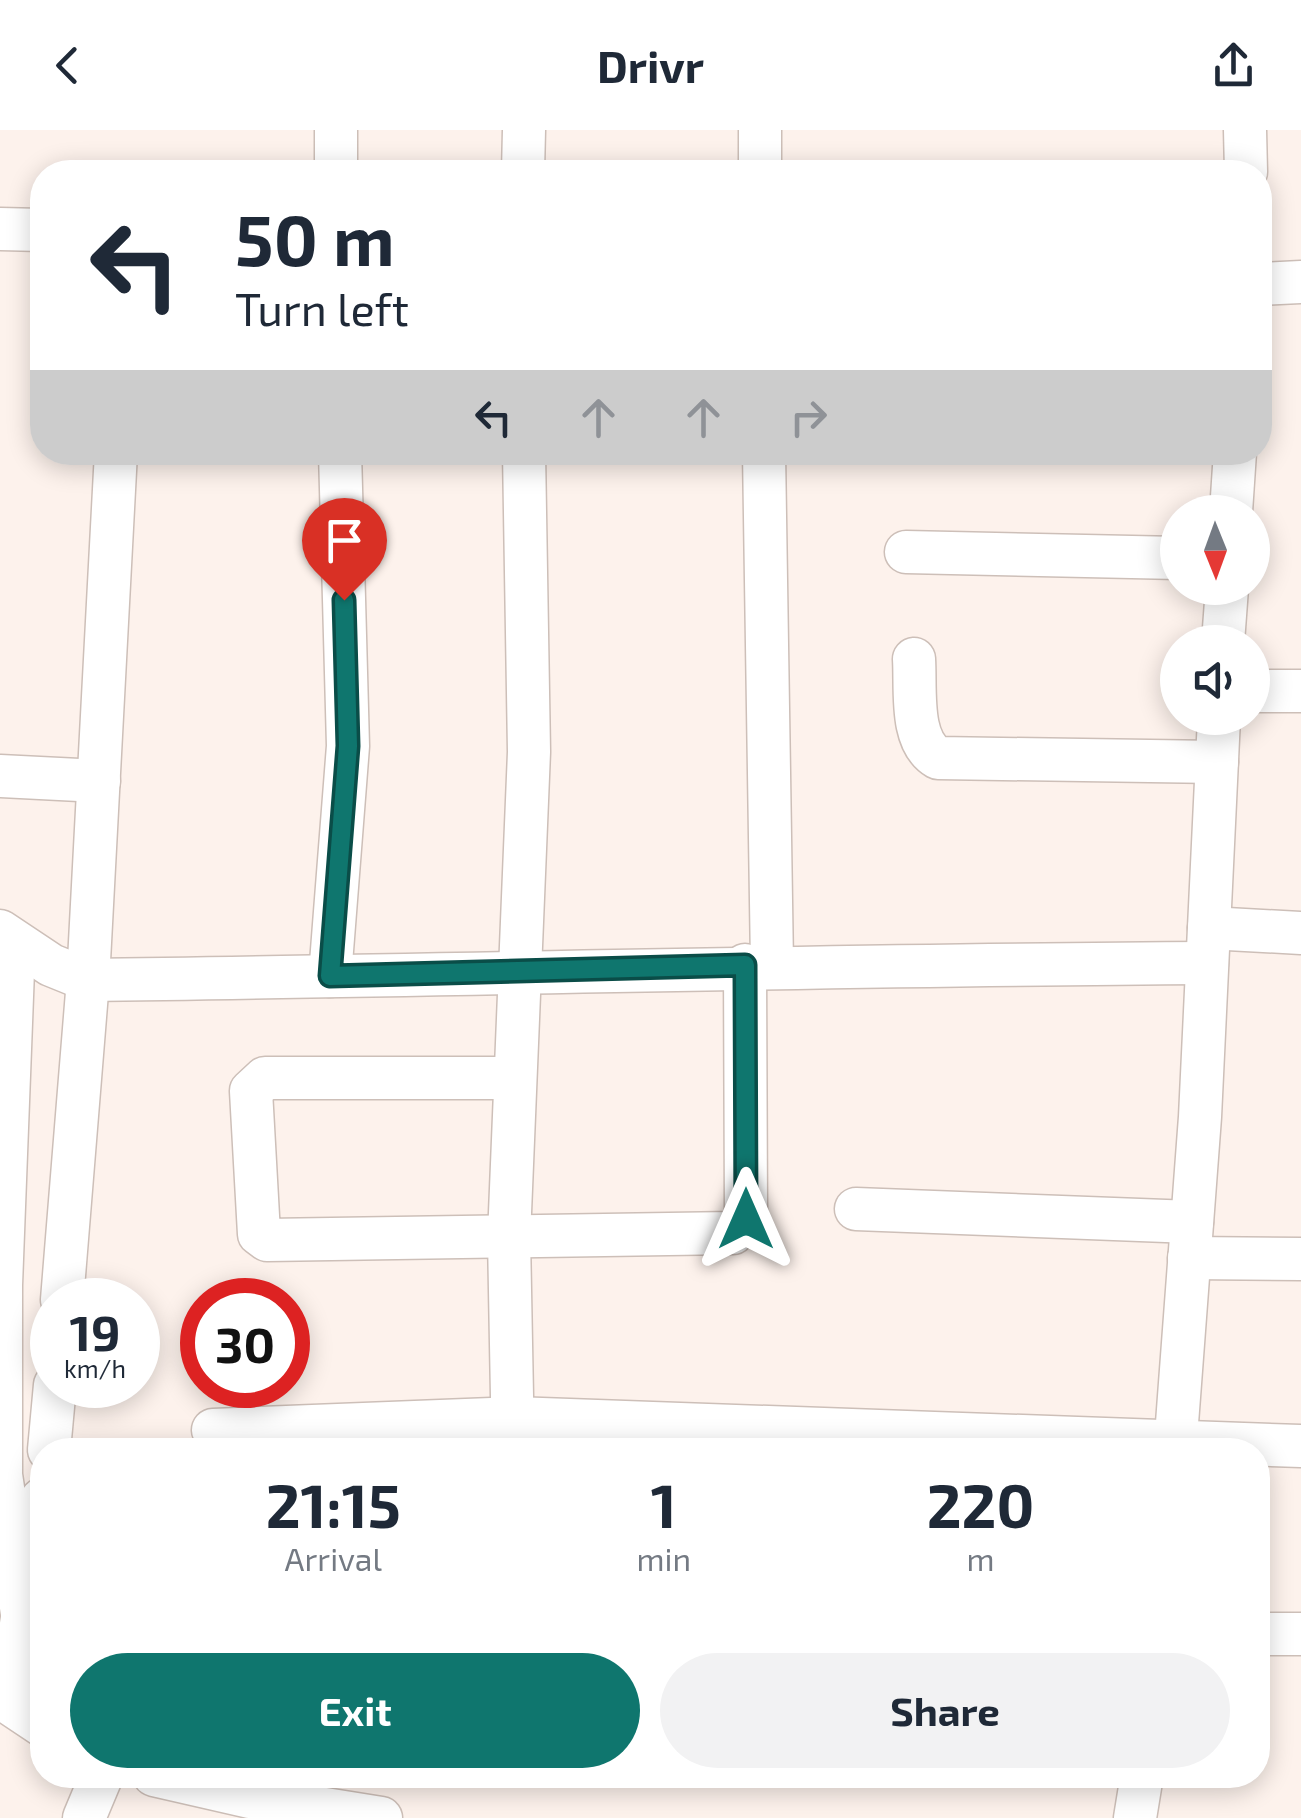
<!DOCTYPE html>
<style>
:root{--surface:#fff;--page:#f2f2f3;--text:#1f2937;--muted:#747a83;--accent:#0f766e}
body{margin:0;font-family:"Exo 2",sans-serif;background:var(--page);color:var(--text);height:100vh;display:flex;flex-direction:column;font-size:38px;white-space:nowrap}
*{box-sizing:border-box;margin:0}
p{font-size:32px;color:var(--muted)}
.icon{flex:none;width:55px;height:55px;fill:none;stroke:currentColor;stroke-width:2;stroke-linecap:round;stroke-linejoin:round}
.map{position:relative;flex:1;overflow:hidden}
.side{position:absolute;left:30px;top:1308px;width:1240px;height:350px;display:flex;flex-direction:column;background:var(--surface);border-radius:40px;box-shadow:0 5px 25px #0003}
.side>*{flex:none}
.hud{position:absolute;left:30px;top:30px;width:1242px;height:305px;border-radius:40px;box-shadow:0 5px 25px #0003;background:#fff;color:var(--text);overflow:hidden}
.needle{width:65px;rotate:179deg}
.tools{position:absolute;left:1160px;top:365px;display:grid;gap:20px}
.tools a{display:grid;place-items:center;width:110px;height:110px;border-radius:50%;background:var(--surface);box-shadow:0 5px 25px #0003;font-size:50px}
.speed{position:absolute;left:30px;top:1148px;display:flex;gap:20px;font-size:50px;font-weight:700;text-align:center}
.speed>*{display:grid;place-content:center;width:130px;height:130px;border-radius:50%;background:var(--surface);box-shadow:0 5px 25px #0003;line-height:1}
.speed small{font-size:25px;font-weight:400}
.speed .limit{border:15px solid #d22;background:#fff;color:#111}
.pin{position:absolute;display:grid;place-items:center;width:85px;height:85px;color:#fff;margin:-102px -42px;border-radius:50% 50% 50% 0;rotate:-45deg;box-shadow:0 0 10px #0007}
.pin .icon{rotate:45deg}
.me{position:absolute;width:110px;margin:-55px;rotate:0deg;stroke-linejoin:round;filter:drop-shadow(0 0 8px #0008)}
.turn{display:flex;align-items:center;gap:35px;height:210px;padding:0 40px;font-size:45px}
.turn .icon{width:130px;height:130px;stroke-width:2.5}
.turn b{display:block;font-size:70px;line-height:85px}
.lanes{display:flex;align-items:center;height:95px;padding:0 40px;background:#0003;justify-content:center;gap:50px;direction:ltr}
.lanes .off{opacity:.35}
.eta{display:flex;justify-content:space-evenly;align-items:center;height:170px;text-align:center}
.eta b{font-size:60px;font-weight:700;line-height:70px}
.primary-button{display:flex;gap:20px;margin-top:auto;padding:20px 40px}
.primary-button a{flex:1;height:115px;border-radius:60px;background:var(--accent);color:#fff;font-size:40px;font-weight:700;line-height:115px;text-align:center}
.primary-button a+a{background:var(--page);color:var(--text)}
header{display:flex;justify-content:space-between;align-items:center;height:130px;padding:0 40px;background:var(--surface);font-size:45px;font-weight:700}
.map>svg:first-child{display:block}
</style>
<header><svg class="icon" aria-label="back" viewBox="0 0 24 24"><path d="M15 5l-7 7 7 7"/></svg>Drivr<svg class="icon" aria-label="share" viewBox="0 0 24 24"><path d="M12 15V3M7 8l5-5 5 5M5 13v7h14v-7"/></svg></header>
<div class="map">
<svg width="1301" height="1688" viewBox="0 0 1301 1688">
<rect width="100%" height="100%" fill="#fdf2ec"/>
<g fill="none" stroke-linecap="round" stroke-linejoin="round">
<g stroke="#cdbfb8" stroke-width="45">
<g id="minor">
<path d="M336,0V42"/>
<path d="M760,0V42"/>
<path d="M1245,0L1246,42"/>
<path d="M523,42L524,0"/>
<path d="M0,99L42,100"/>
<path d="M1260,154L1301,152"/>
<path d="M764,322L772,835"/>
<path d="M1231,382L1235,322"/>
<path d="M906,422L1178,428"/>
<path d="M1223,512L1227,458"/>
<path d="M914,529C916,560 909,611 938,628L1217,632"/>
<path d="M1252,561H1301"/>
<path d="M0,646L99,651"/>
<path d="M1209,798L1301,803"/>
<path d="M0,801L51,835L88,850C461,845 834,835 1207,833"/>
<path d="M14,814L1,1155V1345L23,1490"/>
<path d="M330,846L348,616L340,322"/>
<path d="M515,948H265L251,961L259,1104L267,1110L733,1103L746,1089L745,835"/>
<path d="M856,1079L1192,1092"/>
<path d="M1189,1128L1301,1129"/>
<path d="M62,1170L88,850L116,322"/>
<path d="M213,1300L514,1288L1301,1316"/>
<path d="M49,1320L55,1255"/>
<path d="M513,1320L509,1107L529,622L524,322"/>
<path d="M1175,1320L1200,987L1219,588"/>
<path d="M1258,1504H1301"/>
<path d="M0,1567L42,1595"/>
<path d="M8,1572L42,1369"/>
<path d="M154,1645L250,1667L381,1688"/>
<path d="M84,1688L102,1645"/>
<path d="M1135,1688L1142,1645"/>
</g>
</g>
<use href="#minor" stroke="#fff" stroke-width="42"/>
</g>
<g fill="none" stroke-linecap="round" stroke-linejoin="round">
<g stroke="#0a4d48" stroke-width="25">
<path id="route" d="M344,470L348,616L330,846L745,835L746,1089"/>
</g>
<use href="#route" stroke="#0f766e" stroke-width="18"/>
</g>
</svg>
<div class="tools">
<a><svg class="needle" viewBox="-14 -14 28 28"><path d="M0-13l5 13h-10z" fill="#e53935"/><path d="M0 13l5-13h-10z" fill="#747a83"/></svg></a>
<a><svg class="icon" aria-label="sound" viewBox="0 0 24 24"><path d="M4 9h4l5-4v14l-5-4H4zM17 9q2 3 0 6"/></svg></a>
</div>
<div class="speed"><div>19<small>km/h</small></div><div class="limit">30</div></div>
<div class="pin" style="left:344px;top:470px;background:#d93025"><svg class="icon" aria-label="arrive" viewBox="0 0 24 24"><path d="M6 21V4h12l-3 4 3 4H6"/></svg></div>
<svg class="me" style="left:746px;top:1089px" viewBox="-20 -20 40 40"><path d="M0-17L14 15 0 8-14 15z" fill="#0f766e" stroke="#fff" stroke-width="4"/></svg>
<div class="hud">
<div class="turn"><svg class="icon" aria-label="left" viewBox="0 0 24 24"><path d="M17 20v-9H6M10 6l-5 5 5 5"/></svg><div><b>50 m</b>Turn left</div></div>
<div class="lanes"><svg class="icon" aria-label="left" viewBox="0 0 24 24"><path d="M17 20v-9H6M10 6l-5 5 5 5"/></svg><svg class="icon off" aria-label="ahead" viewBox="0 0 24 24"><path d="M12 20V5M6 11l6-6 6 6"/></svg><svg class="icon off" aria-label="ahead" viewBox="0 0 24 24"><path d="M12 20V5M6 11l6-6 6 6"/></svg><svg class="icon off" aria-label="right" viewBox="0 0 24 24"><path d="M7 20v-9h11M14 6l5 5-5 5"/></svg></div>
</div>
<section class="side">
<div class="eta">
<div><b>21:15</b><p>Arrival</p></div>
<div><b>1</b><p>min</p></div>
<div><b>220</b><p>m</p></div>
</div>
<div class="primary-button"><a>Exit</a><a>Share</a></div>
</section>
</div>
